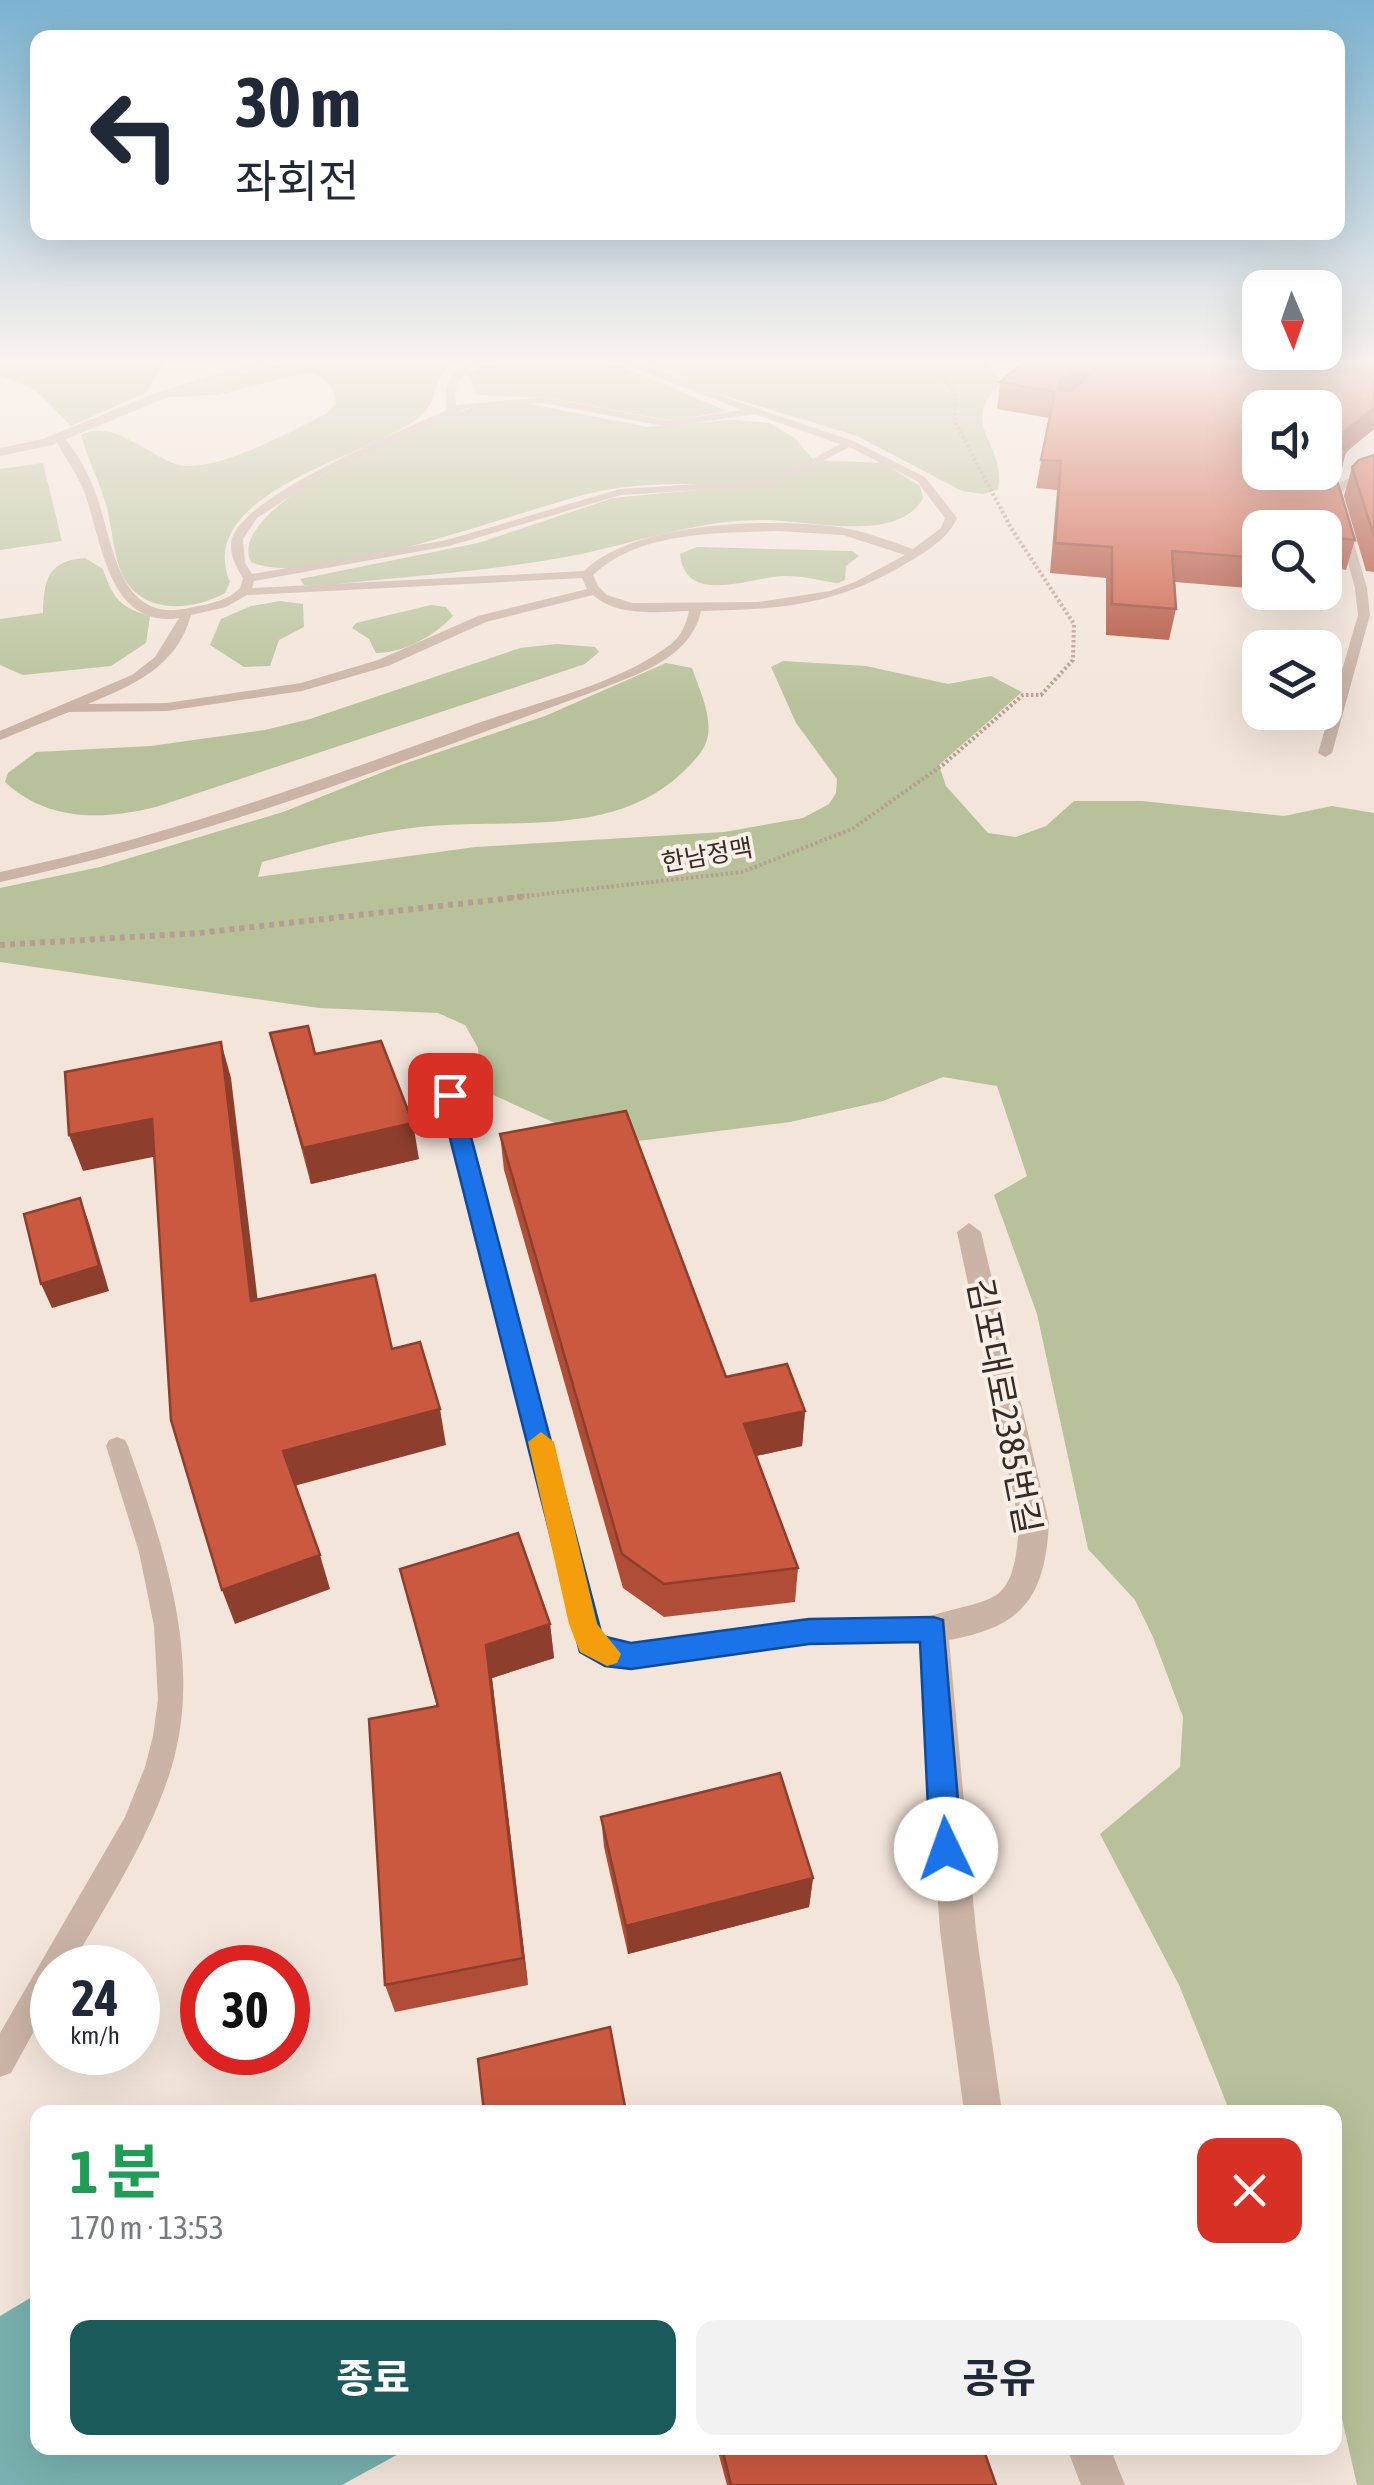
<!DOCTYPE html>
<html lang="ko">
<meta charset="utf-8">
<style>
:root{--surface:#fff;--page:#f2f2f3;--text:#1f2937;--muted:#747a83;--accent:#1b5a5a}
body{margin:0;font-family:"Asap Condensed","Noto Sans KR",sans-serif;background:var(--page);color:var(--text);height:100vh;display:flex;flex-direction:column;font-size:38px;white-space:nowrap}
*{box-sizing:border-box;margin:0}
p{font-size:32px;color:var(--muted)}
.icon{flex:none;width:55px;height:55px;fill:none;stroke:currentColor;stroke-width:2;stroke-linecap:round;stroke-linejoin:round}
.map{position:relative;flex:1;overflow:hidden}
.panel{position:absolute;left:30px;top:2105px;width:1312px;height:350px;display:flex;flex-direction:column;background:var(--surface);border-radius:20px;box-shadow:0 10px 40px #0002}
.panel>*{flex:none}
.guide{position:absolute;left:30px;top:30px;width:1315px;height:210px;border-radius:20px;box-shadow:0 10px 40px #0002;background:#fff;color:var(--text);overflow:hidden}
.needle{width:65px;rotate:178deg}
.tools{position:absolute;left:1242px;top:270px;display:grid;gap:20px}
.tools a{display:grid;place-items:center;width:100px;height:100px;border-radius:20px;background:var(--surface);box-shadow:0 10px 40px #0002;font-size:50px}
.speed{position:absolute;left:30px;top:1945px;display:flex;gap:20px;font-size:50px;font-weight:700;text-align:center}
.speed>*{display:grid;place-content:center;width:130px;height:130px;border-radius:50%;background:var(--surface);box-shadow:0 10px 40px #0002;line-height:1}
.speed small{font-size:25px;font-weight:400}
.speed .limit{border:15px solid #d22;background:#fff;color:#111}
.pin{position:absolute;display:grid;place-items:center;width:85px;height:85px;color:#fff;margin:-42px;border-radius:20px;box-shadow:0 5px 15px #0006}
.me{position:absolute;width:110px;margin:-55px;rotate:357deg;stroke-linejoin:round;filter:drop-shadow(0 0 8px #0008)}
.turn{display:flex;align-items:center;gap:35px;height:210px;padding:0 40px;font-size:45px}
.turn .icon{width:130px;height:130px;stroke-width:2.5}
.turn b{display:block;font-size:70px;line-height:85px}
.round{display:grid;place-items:center;flex:none;width:105px;height:105px;border-radius:20px;background:var(--page)}
.headline{display:flex;align-items:center;justify-content:space-between;height:170px;padding:0 40px}
h1{font-size:60px;font-weight:700;line-height:75px;color:#1e9e55}
.primary-button{display:flex;gap:20px;margin-top:auto;padding:20px 40px}
.primary-button a{flex:1;height:115px;border-radius:20px;background:var(--accent);color:#fff;font-size:40px;font-weight:700;line-height:115px;text-align:center}
.primary-button a+a{background:var(--page);color:var(--text)}
.map>svg:first-child{display:block}
</style>
<div class="map">
<svg width="1374" height="2485" viewBox="0 0 1374 2485">
<rect width="100%" height="100%" fill="#f3e5da"/>
<g fill="#b7c29a">
<path d="M0,360H165L147,392L71,426L35,390L0,375Z"/>
<path d="M289,360H459C432,371 440,399 422,415C373,457 192,491 230,582L225,593C189,613 136,614 120,569C113,550 112,528 107,508C100,483 88,460 81,435C118,416 157,466 187,466C226,467 290,432 326,414L336,403C333,384 323,372 303,373L218,395L168,397Z"/>
<path d="M504,360H582L620,366L727,411L671,421L552,398L477,395L467,373Z"/>
<path d="M644,360H986L1000,381C997,392 986,397 983,409C977,437 1005,453 998,489L984,494L962,491L857,436L706,390Z"/>
<path d="M519,402L647,427L733,420L769,423L795,438L813,460L883,463L920,486L923,498C897,546 804,518 758,520C692,521 634,544 571,556C491,571 408,576 327,585H304L300,579L478,543L613,498L718,488L707,484C672,484 635,484 600,491C529,506 313,591 251,562C222,505 436,416 480,406C493,403 506,403 519,402Z"/>
<path d="M43,463L62,541L0,550V469Z"/>
<path d="M697,547L852,551L859,556L846,566L845,580L838,583C820,581 802,575 782,576C750,578 685,606 680,554Z"/>
<path d="M85,558L103,569C112,597 120,608 150,616L146,643L111,666L23,675L0,665V619L43,613C44,580 47,561 85,558Z"/>
<path d="M280,601L303,604L304,627L279,640L270,666L244,667L210,645L221,619L251,606Z"/>
<path d="M431,605L446,607L453,616C434,636 404,653 376,653L369,639L352,628L356,623Z"/>
<path d="M557,644L595,647L599,652L585,664L156,807C103,820 48,822 5,782L8,773L36,752L151,746L265,730L310,719L520,648Z"/>
<path d="M783,661L866,666L948,684L991,676L1022,692L939,765L946,786L988,833L1016,837L1046,826L1074,801H1142L1284,816L1332,806L1374,813V2485H1357L1335,2388V2112H1230L1179,1985L1100,1834L1180,1767L1183,1717L1153,1637L1135,1600L1088,1549L1037,1314L994,1195L1027,1176L997,1086L943,1077L883,1101L790,1122L630,1142L566,1128L480,1089L478,1048L465,1025L438,1013L319,1008L0,962V888L100,867L283,812L398,766L545,716L666,663L692,668C699,689 711,712 708,735C706,750 693,762 683,772C612,840 507,817 419,827C366,833 314,848 262,862L258,877L475,847L724,832L803,818L829,804L836,793L837,779L796,723L771,667Z"/>
</g>
<path fill="#78b1af" d="M37,2294L38,2448H403L402,2452L342,2485H0V2316Z"/>
<g fill="none" stroke-linecap="round" stroke-linejoin="round">
<path stroke="#b79e90" stroke-width="4" stroke-dasharray="2.5 2.5" stroke-linecap="butt" d="M507,898L742,872L852,829L944,764L1023,695H1041L1073,660L1074,624L1011,528L955,422V394L929,360"/>
<path stroke="#b79e90" stroke-width="6" stroke-dasharray="5 5" stroke-linecap="butt" d="M0,945L199,933L529,896"/>
<g fill="#cbb4a6" fill-rule="evenodd">
<path d="M473,360H484C465,374 452,378 456,405L543,397L669,421L742,410L614,360H631L655,368L738,402L853,441L925,477L957,518C949,537 930,549 912,560C841,604 783,610 701,611C690,661 632,676 590,693C396,764 203,839 0,882V872C166,838 322,779 481,722C541,701 621,683 671,644C682,635 686,624 689,611C658,612 617,617 593,595L486,622L388,666L302,691L167,711L69,712L0,740V731L132,675L155,657L179,618C106,629 102,536 83,489C77,472 58,449 55,436H63C78,455 89,473 97,497C114,546 119,624 189,608C207,604 226,602 240,588L243,578C236,567 230,556 231,542C238,497 405,429 447,410C443,383 449,373 473,360ZM543,403L669,427L754,414L840,444L776,479L620,489L447,540L252,574L245,563L243,539L257,518L326,473L467,408ZM849,447L917,481L945,518L941,528L913,549C888,540 864,531 838,527C769,518 636,521 584,571L252,588L254,581L449,546L621,495L778,485ZM777,531L843,535L905,555L855,582L830,591L758,602L632,603L607,595L598,586L593,575C639,531 717,533 777,531ZM582,578L587,589L478,616L378,660L301,683L167,703L88,704C133,685 177,667 191,615L226,607L247,595Z"/>
<path d="M1374,469V476L1348,486L1340,495L1367,588L1370,615L1332,753L1325,757L1318,753L1358,615L1355,588L1329,495L1340,482Z"/>
<path d="M450,1089L459,1095L601,1636L610,1642L631,1645L809,1620L933,1618L942,1621L945,1629L942,1637L933,1640L809,1642L631,1667L605,1664L581,1651L441,1095Z"/>
<path d="M117,1437L125,1440L128,1446C164,1548 204,1661 171,1769C149,1840 107,1903 70,1968H52V1998L11,2073L0,2077V2033L125,1817L145,1767L153,1736L158,1700L154,1626L139,1552L106,1446L109,1440Z"/>
</g>
<g fill="#cbb4a6" fill-rule="evenodd">
<path d="M263,360H282L163,399L52,445L0,456V448L43,439L155,393Z"/>
<path d="M969,1223L981,1232L1049,1523C1045,1596 1024,1627 949,1640L976,1931L1002,2112H964L940,1931L918,1629L922,1619C992,1594 1014,1614 1019,1523L957,1232Z"/>
<path d="M1067,2448H1110L1125,2485H1081Z"/>
</g>
</g>
<g fill="#af4d37">
<path d="M1374,364V429L1346,452L1337,480L1355,540L1346,570L1340,569L1333,594L1314,592H1325V528H1260V589L1175,582L1176,609L1169,640L1106,635V578L1050,573L1057,490L1036,488L1049,418L997,409L1000,382Z"/>
<path d="M1374,455V572L1366,571L1344,496L1352,467Z"/>
<path d="M270,1033L315,1054L419,1159L311,1184Z"/>
<path d="M500,1134L726,1377L805,1411L802,1446L756,1456L798,1568L795,1602L664,1617L623,1588L504,1170Z"/>
<path d="M400,1569L550,1624L554,1658L492,1678L528,1985L395,2012L385,1985L437,1707Z"/>
<path d="M601,1817L813,1878L809,1907L628,1954L604,1847Z"/>
<path d="M717,2448H983L996,2485H727Z"/>
</g>
<g fill="#8e3e2d">
<path d="M1083,360H1109L1054,408L1059,381Z"/>
<path d="M1374,408V429L1346,452L1339,479L1325,496V447Z"/>
<path d="M221,1042L231,1078L262,1336L251,1301Z"/>
<path d="M152,1119L163,1155L83,1171L69,1135Z"/>
<path d="M413,1123L419,1159L311,1184L303,1148Z"/>
<path d="M80,1198L89,1223L109,1291L52,1308L41,1284Z"/>
<path d="M440,1409L446,1445L294,1486L283,1451Z"/>
<path d="M805,1411L802,1446L742,1459L744,1424Z"/>
<path d="M320,1555L330,1589L235,1624L222,1590Z"/>
<path d="M550,1624L554,1658L492,1678L528,1985L523,1958L486,1645Z"/>
<path d="M813,1878L809,1907L628,1954L626,1926Z"/>
</g>
<g fill="#cb5940" stroke="#8e3e2d" stroke-width="2.5">
<path d="M1026,360H1083L1059,381V390L1072,391L1104,360H1359L1374,364V408L1325,447V408H1260V472H1325V449L1347,450L1333,467L1355,540L1335,538L1342,563L1325,562V528H1260V558L1172,551L1176,609L1112,604V547L1055,543L1061,461L1041,460L1055,392L1000,382Z"/>
<path d="M1374,455V536L1352,467L1359,460Z"/>
<path d="M308,1026L315,1054L381,1041L413,1123L303,1148L270,1033Z"/>
<path d="M221,1042L251,1301L375,1275L392,1349L420,1342L440,1409L283,1451L320,1555L222,1590L171,1420L152,1119L69,1135L65,1072Z"/>
<path d="M626,1111L726,1377L787,1364L805,1411L744,1424L798,1568L664,1584L622,1554L500,1134Z"/>
<path d="M80,1198L99,1266L41,1284L24,1214Z"/>
<path d="M518,1533L550,1624L486,1645L523,1958L385,1985L369,1719L438,1706L400,1569Z"/>
<path d="M780,1773L813,1878L626,1926L601,1817Z"/>
<path d="M610,2027L626,2112H484L478,2059Z"/>
<path d="M722,2448H983L996,2485H731Z"/>
</g>
<linearGradient id="sky" x2="0" y2="1"><stop stop-color="#7bb3d1"/><stop offset="0.51" stop-color="#faf3ee"/><stop offset="1" stop-color="#faf3ee" stop-opacity="0"/></linearGradient>
<rect width="1374" height="708" fill="url(#sky)"/>
<path fill="#1a73e8" stroke="#114b97" stroke-width="2.5" d="M450,1088L460,1095L602,1636L631,1643L809,1619L933,1617L943,1620L962,1849L957,1860L946,1864L935,1860L930,1849L920,1642L809,1644L631,1669L605,1666L580,1652L439,1095Z"/>
<path fill="#f59e0b" d="M541,1432L554,1442L597,1624L621,1654L617,1663L607,1666L580,1652L569,1624L528,1442Z"/>
<g text-anchor="middle" dominant-baseline="central" stroke-width="8" stroke-linejoin="round" paint-order="stroke">
<g font-size="25" fill="#372b27" stroke="#faf0e7">
<text transform="translate(707 855) rotate(-10)">한남정맥</text>
</g>
<g font-size="35" fill="#372b27" stroke="#faf0e7">
<text transform="translate(1005 1406) rotate(79)">김포대로2385번길</text>
</g>
</g>
</svg>
<div class="tools">
<a><svg class="needle" viewBox="-14 -14 28 28"><path d="M0-13l5 13h-10z" fill="#e53935"/><path d="M0 13l5-13h-10z" fill="#747a83"/></svg></a>
<a><svg class="icon" aria-label="sound" viewBox="0 0 24 24"><path d="M4 9h4l5-4v14l-5-4H4zM17 9q2 3 0 6"/></svg></a>
<a><svg class="icon" aria-label="search" viewBox="0 0 24 24"><circle cx="10" cy="10" r="6"/><path d="M15 15l6 6"/></svg></a>
<a><svg class="icon" aria-label="layers" viewBox="0 0 24 24"><path d="M12 4l9 5-9 5-9-5zM3 14l9 5 9-5"/></svg></a>
</div>
<div class="speed"><div>24<small>km/h</small></div><div class="limit">30</div></div>
<div class="pin" style="left:450px;top:1095px;background:#d93025"><svg class="icon" aria-label="arrive" viewBox="0 0 24 24"><path d="M6 21V4h12l-3 4 3 4H6"/></svg></div>
<svg class="me" style="left:946px;top:1849px" viewBox="-20 -20 40 40"><circle r="19" fill="#fff"/><path d="M0-13L10 11 0 6-10 11z" fill="#1a73e8"/></svg>
<div class="guide">
<div class="turn"><svg class="icon" aria-label="left" viewBox="0 0 24 24"><path d="M17 20v-9H6M10 6l-5 5 5 5"/></svg><div><b>30 m</b>좌회전</div></div>
</div>
<section class="panel">
<div class="headline"><div><h1>1 분</h1><p>170 m · 13:53</p></div><a class="round" style="background:#d93025;color:#fff"><svg class="icon" aria-label="close" viewBox="0 0 24 24"><path d="M6 6l12 12M18 6L6 18"/></svg></a></div>
<div class="primary-button"><a>종료</a><a>공유</a></div>
</section>
</div>
